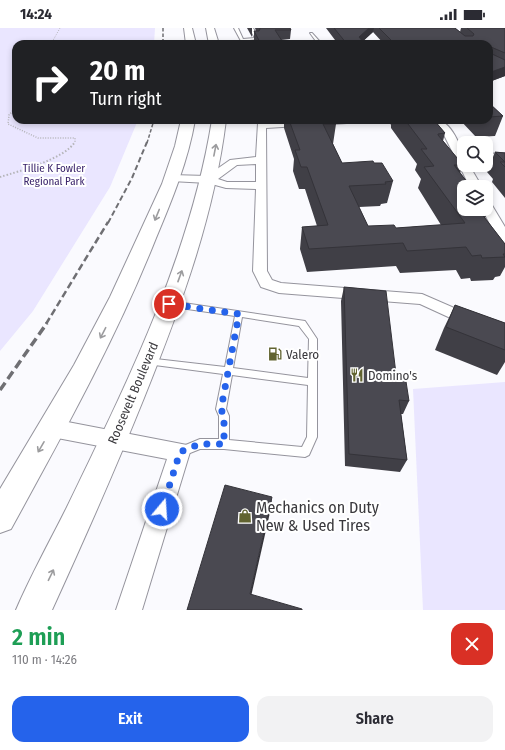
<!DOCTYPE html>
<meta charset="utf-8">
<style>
:root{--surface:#fff;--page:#f2f2f3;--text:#2b2b33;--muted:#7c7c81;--accent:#2563eb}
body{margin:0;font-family:"Fira Sans Condensed",sans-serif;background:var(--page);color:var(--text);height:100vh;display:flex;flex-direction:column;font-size:15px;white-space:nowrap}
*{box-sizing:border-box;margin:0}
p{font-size:13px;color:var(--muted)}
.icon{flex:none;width:22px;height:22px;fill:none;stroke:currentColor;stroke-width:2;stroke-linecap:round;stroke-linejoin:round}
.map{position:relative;height:582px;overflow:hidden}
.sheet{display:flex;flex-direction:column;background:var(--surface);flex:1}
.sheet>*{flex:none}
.hud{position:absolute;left:12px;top:12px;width:481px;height:84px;border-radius:12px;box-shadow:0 2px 6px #0003;background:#202124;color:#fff;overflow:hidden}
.buttons{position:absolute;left:457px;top:108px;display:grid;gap:8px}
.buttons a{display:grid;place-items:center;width:36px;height:36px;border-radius:8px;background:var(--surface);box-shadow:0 2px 6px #0003;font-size:20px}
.pin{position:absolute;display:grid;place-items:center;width:34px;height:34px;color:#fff;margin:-17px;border:2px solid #fff;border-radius:50%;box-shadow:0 1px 4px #0007}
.me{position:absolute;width:44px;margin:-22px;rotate:18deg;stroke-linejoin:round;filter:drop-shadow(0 0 3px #0008)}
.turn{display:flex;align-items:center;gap:14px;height:84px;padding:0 12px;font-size:18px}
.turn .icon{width:52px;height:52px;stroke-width:2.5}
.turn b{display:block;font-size:28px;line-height:34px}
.round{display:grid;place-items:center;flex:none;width:42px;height:42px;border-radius:12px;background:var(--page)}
.headline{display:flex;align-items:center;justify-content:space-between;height:68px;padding:0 12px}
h1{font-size:24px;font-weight:600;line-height:30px;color:#1e9e55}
.cta{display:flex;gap:8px;margin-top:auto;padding:8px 12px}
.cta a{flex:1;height:46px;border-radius:12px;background:var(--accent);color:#fff;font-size:16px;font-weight:600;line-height:46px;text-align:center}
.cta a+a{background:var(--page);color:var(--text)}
.status{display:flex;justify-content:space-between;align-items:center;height:28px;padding:0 20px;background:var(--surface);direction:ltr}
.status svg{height:11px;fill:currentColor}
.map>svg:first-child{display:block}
</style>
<div class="status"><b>14:24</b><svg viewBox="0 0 49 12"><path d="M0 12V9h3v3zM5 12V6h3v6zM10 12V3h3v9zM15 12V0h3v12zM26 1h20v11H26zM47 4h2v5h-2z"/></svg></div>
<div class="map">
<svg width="505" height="582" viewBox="0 0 505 582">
<rect width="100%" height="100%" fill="#fafafe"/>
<g fill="#eae6ff">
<path d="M0,0H155L154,16H16V92H138L110,159L33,283L0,323Z"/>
<path d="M505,354V582H423L413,361Z"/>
</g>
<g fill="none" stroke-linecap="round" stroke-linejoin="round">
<g stroke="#95949d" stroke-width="2">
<g id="service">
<path d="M234,0H238L243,11L255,10L249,0H253L259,11L241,13Z"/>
<path d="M310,5H312L322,16H318Z"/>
<path d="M170,273L305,293L317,311V409L309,427L305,429L224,421H200L180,429L176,427L175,424L176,421L200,411H219V388L216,381L223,346L147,336L144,335L143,333L144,331L147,330L225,339L235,288L167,278L166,276ZM242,289L299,298L309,311L308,350L233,340ZM232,347L308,357L307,409L302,419L229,412V388L226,381Z"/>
</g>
</g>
<g stroke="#95949d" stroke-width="2">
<g id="minor">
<path d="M298,92H352L347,95L266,100L267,243L272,252L281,255L422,266L505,302V315L420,276L279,265L261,259L253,243L256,161L226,160L208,155L171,153L165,150L171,147L207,148L230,132L256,129L258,95ZM256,136V154H227L218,151L237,137Z"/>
<path d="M428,92C431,92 435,91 438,92C453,95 464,124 464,137H469L482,159H470L442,103Z"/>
<path d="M505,125V131L486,132V126Z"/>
<path d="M486,173L490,174L505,199V215L500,214L498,211L482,181H486Z"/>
<path d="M52,391L187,417L190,424L142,582H116L167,431L52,409L45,406L42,400L45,394Z"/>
</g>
</g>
<g stroke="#95949d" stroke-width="2">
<g id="trunk">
<path d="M184,0H192L196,16H186Z"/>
<path d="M206,0H214L219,16H209Z"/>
<path d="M181,92H195C188,133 172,172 156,210C116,311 63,406 11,501L0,505V461L74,337L110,269L162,156L175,118Z"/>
<path d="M212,92H226C214,190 180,280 144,370C115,442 84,512 52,582H16C31,547 50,513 67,479C127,355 190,229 212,92Z"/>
</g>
</g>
<path stroke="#b5b5b9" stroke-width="1" stroke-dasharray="1 1.5" stroke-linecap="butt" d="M51,16L60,0"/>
<path stroke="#b5b5b9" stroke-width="1.5" stroke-dasharray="1 1.5" stroke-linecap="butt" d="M16,79L9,87L8,96L38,110H75V115"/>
<path stroke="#b5b5b9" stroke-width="2" stroke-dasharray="1.5 2" stroke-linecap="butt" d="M0,149C20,143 64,131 75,114"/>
<use href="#service" fill="#fff" fill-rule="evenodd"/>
<use href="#minor" fill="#fff" fill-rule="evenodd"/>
<use href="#trunk" fill="#fff" fill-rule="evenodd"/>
<g stroke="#6f6f73" stroke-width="1.5" stroke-dasharray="3.5 2" stroke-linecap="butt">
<path d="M163,0V16"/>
<path d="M147,115L154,92"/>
</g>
<path stroke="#6f6f73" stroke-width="2" stroke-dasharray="5.5 3" stroke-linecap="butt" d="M108,195L132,150L147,114"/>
<path stroke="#6f6f73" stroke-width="2.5" stroke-dasharray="7 3.5" stroke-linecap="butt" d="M46,296L108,194"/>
<path stroke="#6f6f73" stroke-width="3.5" stroke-dasharray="9 4.5" stroke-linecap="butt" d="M0,362L47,295"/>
</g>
<g fill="#403f46">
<path d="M247,0H252V9Z"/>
<path d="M255,0H290L291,2L290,11L281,12L284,16H255L254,13V3H256Z"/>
<path d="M326,0H455L460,4L461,0H505V48L489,54V16H384L373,4L363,13L365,16H338Z"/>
<path d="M489,75L503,88L495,108L476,109L460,92H489Z"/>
<path d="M284,92H334L336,96L333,116L342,135H374L393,153L387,175L381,176L380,178L359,179L368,198L396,200L441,197L418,160L421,151L415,142L417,136L391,100V97L390,95L391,92H434L445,105L443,113L463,137L460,145L489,181L485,190L505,216V239L500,248L495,249L493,252L471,253L470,250L461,251L456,242L400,245L396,238L307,244L300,221L302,199L317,198L305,161H299L293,143L294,131L284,100Z"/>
<path d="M495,124L505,125V170L492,154L493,151L487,144Z"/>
<path d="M344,259L409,373L403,386H401L407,432L400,444L345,438L341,273Z"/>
<path d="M455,277L505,295V334L497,347L435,322L444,300Z"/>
</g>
<g fill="#343339">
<path d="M369,0H374L373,4L360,16L359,9Z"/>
<path d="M505,39V48L489,54V51L491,44Z"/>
<path d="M272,469L271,480L250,573V566Z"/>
</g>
<g fill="#4a4951" stroke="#343339">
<path d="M260,0H290L291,2H275L284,16H261L254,3H259L260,1Z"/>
<path d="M334,0H369L359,9L365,16H347Z"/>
<path d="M379,0H455L465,8H473L474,6L467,0H505V25L491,19L492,26L505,32V39L491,44L489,43V16H395Z"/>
<path d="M489,75L503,88L489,89Z"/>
<path d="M289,92H334L336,96H323L342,135L373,133L374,135H382L393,153L385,154L386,156L349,158L368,198L394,197L396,200L465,195L424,139L434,138L421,121H427L405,92H434L445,105L438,106V107L463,137H454L471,159H464V181H486H478L505,216V226H503L505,229L482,230L481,227L472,228L466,219L407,223L403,215L309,221L302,199L328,197L307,139H301L295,122H300Z"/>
<path d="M495,124L505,125V134Z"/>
<path d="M500,134H505V139Z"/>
<path d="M486,177L489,181H486Z"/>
<path d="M344,259L386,263L396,346L405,347L409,373L399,372L407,432L349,426Z"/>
<path d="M455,277L505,295V322L446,299Z"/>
<path d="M225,457L272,469L250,566L302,581V582H187Z"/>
</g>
<defs><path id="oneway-shaft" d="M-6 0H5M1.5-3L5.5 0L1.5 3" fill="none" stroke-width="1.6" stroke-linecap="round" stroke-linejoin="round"/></defs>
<g stroke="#9c9c9e">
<use href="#oneway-shaft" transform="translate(215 122) rotate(-79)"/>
<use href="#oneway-shaft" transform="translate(157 187) rotate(112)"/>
<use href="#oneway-shaft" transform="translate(180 248) rotate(-70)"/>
<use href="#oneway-shaft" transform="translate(103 305) rotate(117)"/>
<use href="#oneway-shaft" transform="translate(41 419) rotate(120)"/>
<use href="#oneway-shaft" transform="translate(51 547) rotate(-64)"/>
</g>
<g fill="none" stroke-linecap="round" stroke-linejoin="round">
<path stroke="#2563eb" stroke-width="7" stroke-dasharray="0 12.6" d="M162,481L180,424L200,416H224V388L221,381L239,286L169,276"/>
</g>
<defs>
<g id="fuel-bare" transform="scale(1.08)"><path d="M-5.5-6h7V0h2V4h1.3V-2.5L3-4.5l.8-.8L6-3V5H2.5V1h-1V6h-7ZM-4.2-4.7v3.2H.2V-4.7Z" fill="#616330" stroke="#fff" stroke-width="2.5" paint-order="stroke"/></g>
<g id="restaurant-bare" transform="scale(1.08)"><path d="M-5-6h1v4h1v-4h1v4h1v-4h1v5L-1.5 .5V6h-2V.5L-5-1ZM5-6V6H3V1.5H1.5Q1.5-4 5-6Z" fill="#616330" stroke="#fff" stroke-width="2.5" paint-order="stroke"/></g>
<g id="shop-bare" transform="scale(1.08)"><path d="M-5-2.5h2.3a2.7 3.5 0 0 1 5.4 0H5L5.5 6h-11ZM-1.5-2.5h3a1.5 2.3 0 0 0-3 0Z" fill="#616330" stroke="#fff" stroke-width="2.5" paint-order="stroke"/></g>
</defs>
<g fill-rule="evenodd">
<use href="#fuel-bare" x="275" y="326"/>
<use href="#restaurant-bare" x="357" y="347"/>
<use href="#shop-bare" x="245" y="488"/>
</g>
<g text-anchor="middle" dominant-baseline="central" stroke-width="4" stroke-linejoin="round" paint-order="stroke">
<g font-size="11" fill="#3b256b" stroke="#fff">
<text x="54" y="140">Tillie K Fowler<tspan x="54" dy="13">Regional Park</tspan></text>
</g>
<g font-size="13" fill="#3a393d" stroke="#fff" text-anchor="start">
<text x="286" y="326">Valero</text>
<text x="368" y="347">Domino's</text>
</g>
<g font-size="13" fill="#3a393d" stroke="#fff">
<text transform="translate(133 365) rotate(-67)">Roosevelt Boulevard</text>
</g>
<g font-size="16" fill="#3a393d" stroke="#fff" text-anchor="start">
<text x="256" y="479">Mechanics on Duty<tspan x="256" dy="18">New &amp; Used Tires</tspan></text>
</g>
</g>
</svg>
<div class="buttons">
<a><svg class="icon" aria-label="search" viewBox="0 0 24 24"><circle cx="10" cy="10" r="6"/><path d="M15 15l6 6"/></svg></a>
<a><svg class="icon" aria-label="layers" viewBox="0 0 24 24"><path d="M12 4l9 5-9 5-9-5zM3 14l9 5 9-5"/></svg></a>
</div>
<div class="pin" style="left:169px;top:276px;background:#d93025"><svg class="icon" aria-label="arrive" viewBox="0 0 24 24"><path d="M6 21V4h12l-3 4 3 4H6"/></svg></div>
<svg class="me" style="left:162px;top:481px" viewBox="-20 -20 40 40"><circle r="17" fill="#2563eb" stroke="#fff" stroke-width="3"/><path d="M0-11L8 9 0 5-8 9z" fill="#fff"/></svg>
<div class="hud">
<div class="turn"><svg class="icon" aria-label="right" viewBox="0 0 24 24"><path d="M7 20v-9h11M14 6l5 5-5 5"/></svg><div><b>20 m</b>Turn right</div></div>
</div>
</div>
<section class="sheet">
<div class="headline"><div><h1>2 min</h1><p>110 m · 14:26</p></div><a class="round" style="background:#d93025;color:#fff"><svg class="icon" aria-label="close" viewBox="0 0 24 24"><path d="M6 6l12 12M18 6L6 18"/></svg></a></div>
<div class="cta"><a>Exit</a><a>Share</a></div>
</section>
